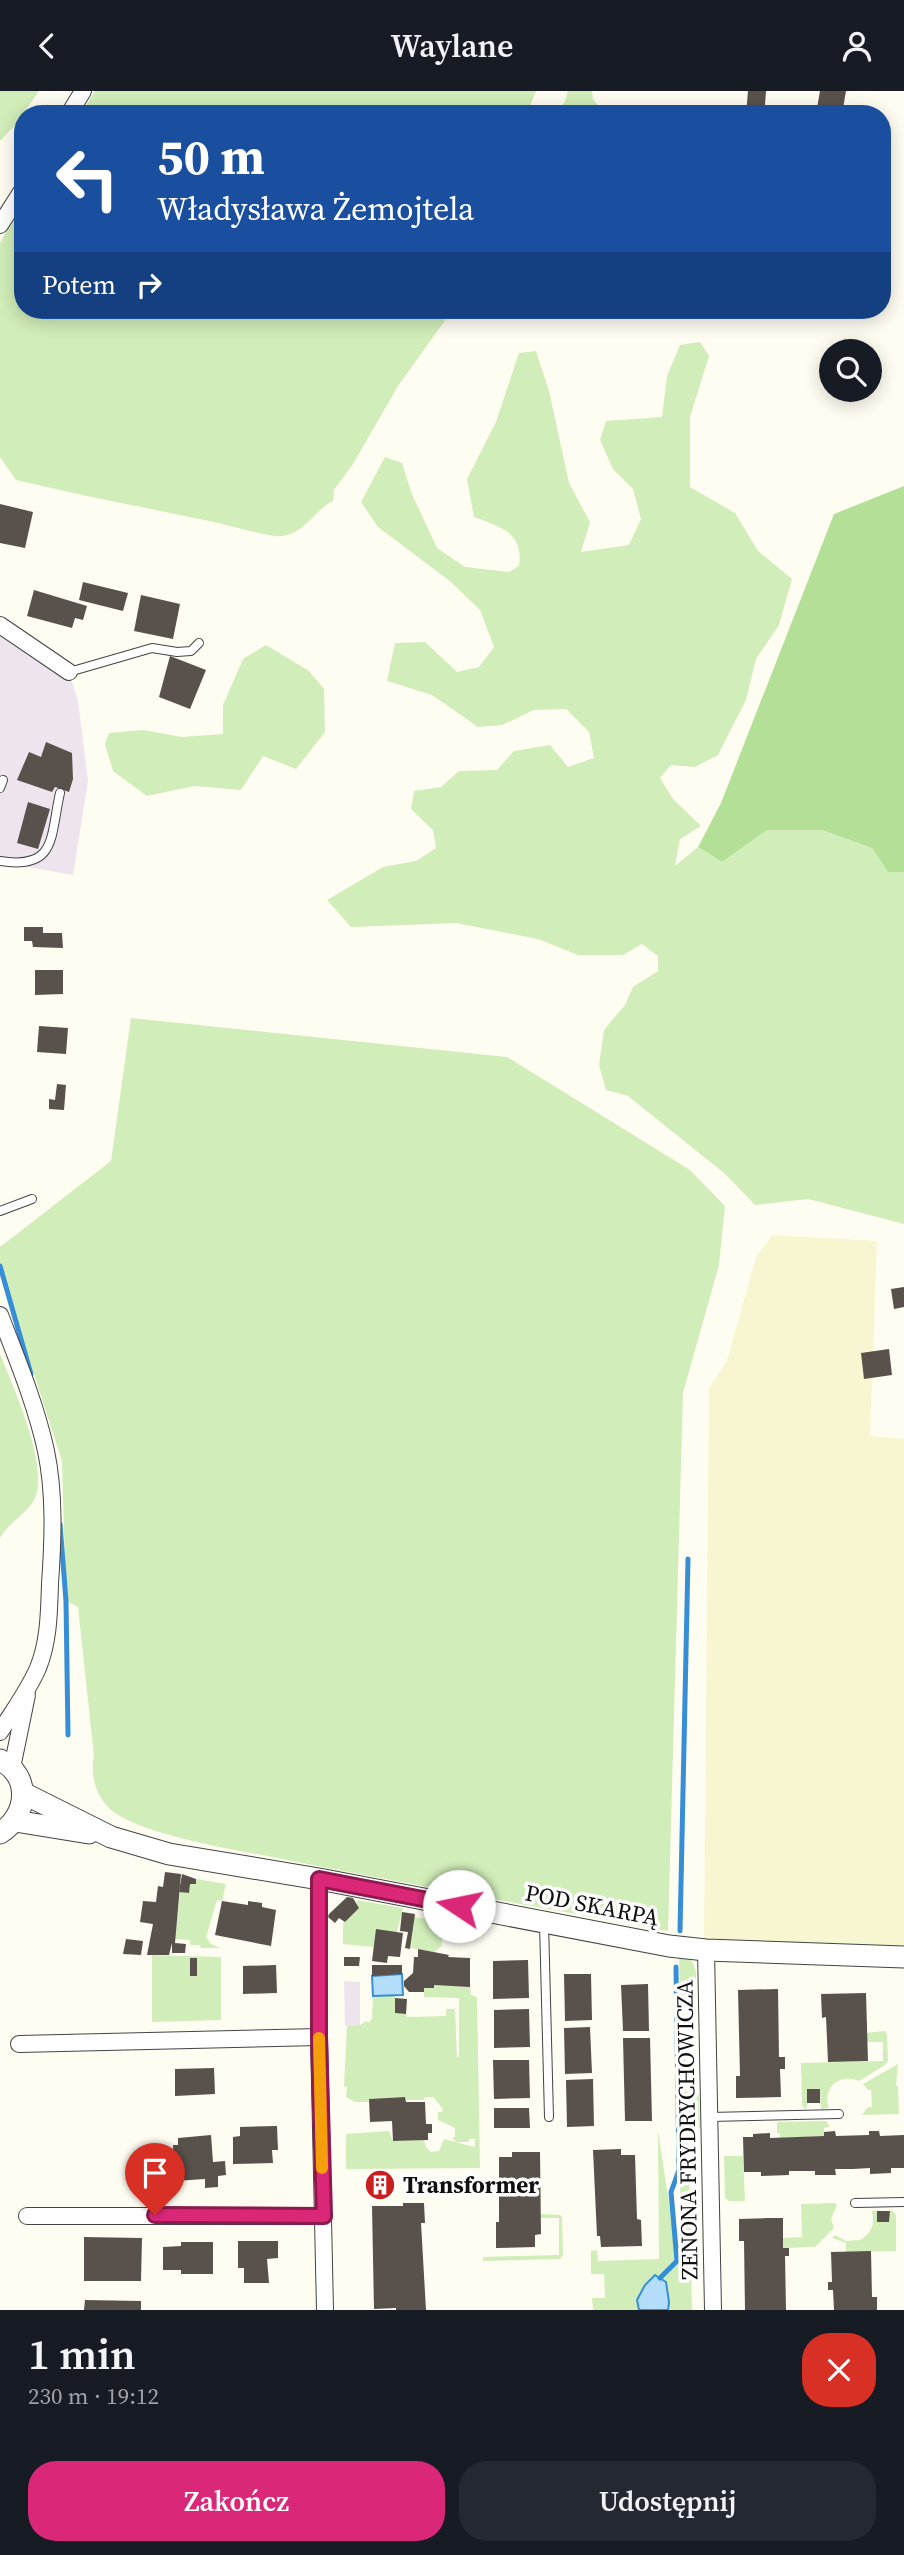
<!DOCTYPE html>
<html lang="pl">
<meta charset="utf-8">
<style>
:root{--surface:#171b24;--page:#242831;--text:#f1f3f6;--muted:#9ea1a6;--accent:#db2777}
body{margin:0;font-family:"Source Serif 4",serif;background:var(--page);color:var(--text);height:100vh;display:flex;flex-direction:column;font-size:26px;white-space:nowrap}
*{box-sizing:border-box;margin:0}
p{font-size:23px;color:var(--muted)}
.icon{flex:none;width:38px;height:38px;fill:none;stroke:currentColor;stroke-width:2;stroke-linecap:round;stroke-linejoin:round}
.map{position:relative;height:2219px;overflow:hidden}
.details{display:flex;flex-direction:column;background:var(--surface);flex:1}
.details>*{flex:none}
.guide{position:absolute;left:14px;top:14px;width:877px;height:214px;border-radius:28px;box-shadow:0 4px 18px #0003;background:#1a4fa0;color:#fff;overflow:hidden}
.tools{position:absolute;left:819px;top:248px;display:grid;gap:14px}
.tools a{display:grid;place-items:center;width:63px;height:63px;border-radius:50%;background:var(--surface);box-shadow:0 4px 18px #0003;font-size:35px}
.pin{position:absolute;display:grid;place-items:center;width:60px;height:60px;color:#fff;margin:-72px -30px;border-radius:50% 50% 50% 0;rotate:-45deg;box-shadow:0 0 7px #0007}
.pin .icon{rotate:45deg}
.me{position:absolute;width:77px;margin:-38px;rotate:281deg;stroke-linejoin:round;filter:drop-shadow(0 0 5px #0008)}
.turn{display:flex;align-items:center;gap:24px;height:147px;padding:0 28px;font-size:32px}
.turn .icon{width:91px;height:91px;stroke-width:2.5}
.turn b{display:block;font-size:49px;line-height:60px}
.then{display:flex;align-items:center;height:66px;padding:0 28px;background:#0003;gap:14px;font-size:26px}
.round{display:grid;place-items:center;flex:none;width:74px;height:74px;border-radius:28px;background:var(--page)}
.overview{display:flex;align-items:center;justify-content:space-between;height:119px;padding:0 28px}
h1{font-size:42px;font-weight:600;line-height:52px}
.primary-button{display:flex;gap:14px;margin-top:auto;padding:14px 28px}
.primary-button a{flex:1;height:80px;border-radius:28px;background:var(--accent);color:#fff;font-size:28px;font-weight:600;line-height:80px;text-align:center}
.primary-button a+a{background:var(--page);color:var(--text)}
header{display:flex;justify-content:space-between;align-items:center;height:91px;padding:0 28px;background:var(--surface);font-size:32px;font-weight:600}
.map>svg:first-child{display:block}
</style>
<header><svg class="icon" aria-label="back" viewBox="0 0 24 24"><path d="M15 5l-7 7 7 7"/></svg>Waylane<svg class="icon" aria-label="person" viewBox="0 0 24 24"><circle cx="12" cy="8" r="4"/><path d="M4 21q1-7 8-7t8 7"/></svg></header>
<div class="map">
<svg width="904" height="2219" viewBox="0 0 904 2219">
<rect width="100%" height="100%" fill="#fffdf2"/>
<g fill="#eee4ee">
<path d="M0,534L69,581L78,610L88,690L73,784L0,771Z"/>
<path d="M344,1890L360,1891V1934L345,1935Z"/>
</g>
<path fill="#f7f6d0" d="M772,1144L877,1150L870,1345L904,1348V1857L704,1849L709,1297L727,1270L756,1166Z"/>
<g fill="#d1edb9">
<path d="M0,0H39L17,32L0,50Z"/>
<path d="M95,0H536L527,23H81Z"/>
<path d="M568,0H592L593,8L605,23H557L565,10Z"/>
<path d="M23,114V219H449L444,231L398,295L353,373L334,399L333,410C314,419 306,442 282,445C272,447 227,434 214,431C148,417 82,405 16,389L0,366V152L17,120Z"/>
<path d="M700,251L709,265L690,326V396L735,422L758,460L792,488L779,534L756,568L746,609L718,664L695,676L671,674L660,687L673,708L701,735L680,748L675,775L698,756L722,771L767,739H822L872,757L888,781H904V1133L808,1108L755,1114L724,1082L628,1005L606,999L599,974L604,939L625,914L633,896L658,880V865L642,853L623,864H578L538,848L456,832L351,836L327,809L383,776L416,770L436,757L433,739L411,718L414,700L441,696L459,680L497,679L514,660L550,654L568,676L594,667L589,641L566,618L534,619L502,634L478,636L432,604L387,590L395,552L425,551L457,581L479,576L494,556L480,519L451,491L378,436L361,411L385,366L402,372L411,401L437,457L465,476L509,481L519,475C524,441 500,436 474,426L467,388L496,331L519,262L536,260L549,300L569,392L590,431L581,461L629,454L641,428L633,398L613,378L600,349L606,330L662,326L667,285L680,254Z"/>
<path d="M266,554L309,580L324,598L325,641L296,678L263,665L241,699L194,695L147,705L113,680L105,653L109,642L143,639L182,646L223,643V614L243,568Z"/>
<path d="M131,927L507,966L690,1079L725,1115L719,1174L683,1302L668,1840C538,1816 407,1793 277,1767C238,1759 139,1744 110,1718C96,1705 90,1684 94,1665L78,1516L66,1510L62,1370L0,1177V1156L111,1070Z"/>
<path d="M0,1263C13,1296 49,1373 35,1407C29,1421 8,1432 0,1447Z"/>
<path d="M196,1788L226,1793L222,1810L217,1809L206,1846L211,1853L220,1857H201L200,1854H190V1849L175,1848L180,1801L189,1802L190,1793H196Z"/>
<path d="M356,1809L403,1817L397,1841L374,1856L343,1853V1833L359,1817Z"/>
<path d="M414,1826L441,1830L442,1855L434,1861L411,1857Z"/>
<path d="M679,1863C695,1866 698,1880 695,1894L683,1895L686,2001L698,2002L699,2006L700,2037L688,2039L692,2219H668L669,2211L637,2209L639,2219H593L592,2207H605L604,2183H591V2160L597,2159L598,2170L659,2168L658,2040L677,2165L683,2039Z"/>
<path d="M152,1864L221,1866V1929L152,1931Z"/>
<path d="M434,1894L470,1896L471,1904L477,1906L480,2077L346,2078V2043L389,2040L393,2050L424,2049L426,2056L431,2061L439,2060L444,2048L475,2056V2048H469V2051H456L452,2047L455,2046V2037L438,2029V2021H442L443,2018L433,2006H425L424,2009H406L405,2006L369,2008V2011H355L346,2006L347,1996L344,1995L347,1935L360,1934L366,1930L369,1932L372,1927L373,1905L395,1904V1922L406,1923L407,1926L446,1925V1918H455L457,1966H459V1907L424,1906V1897H434Z"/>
<path d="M884,1940L887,1943L888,1970L885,1974L859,1990C840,1982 822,1996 829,2017L821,2018L820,1998H807V2017L805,2018L802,2014L801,1972L883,1970V1951H866V1942Z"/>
<path d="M898,1973L896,1995H898L899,2023L862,2024L868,2016H872L871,1999H868L863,1993Z"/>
<path d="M826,2030L830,2036L824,2037V2045L780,2047V2042H777V2031Z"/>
<path d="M724,2065H743L745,2110H729L725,2107Z"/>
<path d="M835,2112L837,2114L831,2128L834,2137L815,2156L783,2157V2147L802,2146L801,2113Z"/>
<path d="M892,2119L896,2124V2160L846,2161V2152L832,2147L835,2144L846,2150L860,2149C872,2142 875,2133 872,2120H877L878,2131H889L890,2120Z"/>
<path d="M541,2123L560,2124L562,2126L563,2164L560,2168L483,2170V2166L559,2164V2127H541Z"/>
</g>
<path fill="#b4df97" d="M904,395V781H888L872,757L822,739H767L722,771L698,756L721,712L834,423Z"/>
<g fill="#b3ddfa" stroke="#368fd6" stroke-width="2">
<path d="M402,1883L403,1904L373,1905L372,1885Z"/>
<path d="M655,2184L666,2191L669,2211L668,2219H639L637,2209L645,2194Z"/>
</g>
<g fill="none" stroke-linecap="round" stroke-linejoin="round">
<g stroke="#368fd6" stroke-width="5">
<path d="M0,1175L31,1283"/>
<path d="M60,1433L66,1510L68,1644"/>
<path d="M680,1840L688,1468"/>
<path d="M660,2187L677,2170L671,2101L679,2079L676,1876"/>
</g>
</g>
<g fill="#59514b">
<path d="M748,0H766L765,14L778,15L777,23H746Z"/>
<path d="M820,0H846L842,23H816Z"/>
<path d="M0,413L33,421L25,457L0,452Z"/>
<path d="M83,491L128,502L123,520L79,509Z"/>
<path d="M34,499L87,515L83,529L75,527L72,537L27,525Z"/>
<path d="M141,504L180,513L173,548L134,540Z"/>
<path d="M170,565L206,579L190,618L159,606Z"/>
<path d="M46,651L72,662L73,688L69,701L55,696L52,701L17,689L29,661L41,666Z"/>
<path d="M28,711L50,718L38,758L17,752Z"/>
<path d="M24,836H43V842H62L63,857L33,856L32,850H24Z"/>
<path d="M35,879H63V903L35,904Z"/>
<path d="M39,935L68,937L66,963L37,961Z"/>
<path d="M57,993L66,994L64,1019L49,1018V1008L55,1009Z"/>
<path d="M904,1196V1216L894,1218L891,1198Z"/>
<path d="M889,1258L892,1284L864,1288L861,1262Z"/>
<path d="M165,1781L181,1783L175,1852L186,1853L185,1862H172V1852L169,1864H147L153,1833L140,1831L143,1810L156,1811L158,1795L163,1796Z"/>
<path d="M182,1783L196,1788V1793H190L189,1802L179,1801Z"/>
<path d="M347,1806L353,1807L359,1817L345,1831L339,1827L335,1832L328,1826L329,1823Z"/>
<path d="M222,1810L248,1814V1810L262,1812V1816L276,1819L271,1855L215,1844Z"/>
<path d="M402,1821L415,1823L410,1858L405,1857L408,1841L400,1840Z"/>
<path d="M376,1838L403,1842L400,1866L388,1865L387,1872L372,1870Z"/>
<path d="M126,1848L143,1850L141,1864L123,1863Z"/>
<path d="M418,1858L449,1864L448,1866L470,1867V1896L434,1894V1897H424V1901H409L404,1895V1890L413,1882L414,1866H418Z"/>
<path d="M344,1866H360L359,1875H344Z"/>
<rect x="190" y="1867" width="7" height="18"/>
<path d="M528,1869L529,1907L493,1908V1870Z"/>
<path d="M276,1874L277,1902L243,1903V1875Z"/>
<path d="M372,1874H402V1883L372,1885Z"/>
<path d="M564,1883H591L592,1929L565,1930Z"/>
<path d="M648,1893L649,1940H623L621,1894Z"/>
<path d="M778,1898L779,1966H785V1978H780L781,2006L736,2007V1985H740L738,1899Z"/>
<path d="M866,1902L868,1970L828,1971L826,1926L822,1927L821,1903Z"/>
<path d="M395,1907L407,1908L406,1923L395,1922Z"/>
<path d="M529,1918L530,1956L494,1957V1919Z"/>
<path d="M590,1936L592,1982L565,1983L564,1937Z"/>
<path d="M623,1947H650L652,2030H625Z"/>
<path d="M493,1969H529L530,2007L494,2008Z"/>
<path d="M214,1977L215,2003L175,2005V1978Z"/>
<path d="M593,1988L594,2035L567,2036L566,1989Z"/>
<rect x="807" y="1998" width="13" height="14"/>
<path d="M405,2006L406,2011H425L426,2033H432V2042H428V2049L393,2050L392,2030L370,2031L369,2008Z"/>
<path d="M494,2017H529L530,2037H494Z"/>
<path d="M277,2035L278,2059H272L273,2072L233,2073V2046L240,2045V2036Z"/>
<path d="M835,2040L836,2045L869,2044V2040H879L880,2045L904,2044V2077H891V2082L870,2083V2077L853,2078H835L836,2084H815V2080H789V2084L761,2085V2081H744L743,2046H753V2043L770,2042V2047L824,2045V2041Z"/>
<path d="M211,2044L213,2071L225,2070L226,2084L218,2085V2096L205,2097V2088L175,2090L173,2054H178V2047Z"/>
<path d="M621,2058V2064H635L637,2128L641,2129L642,2155L601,2156L600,2145H597L593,2059Z"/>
<path d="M512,2061H540L541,2143L535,2144V2156L496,2157V2131H499V2066H512Z"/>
<path d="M403,2112H424L425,2132H421L426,2219H396V2217L374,2218L372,2115H403Z"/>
<path d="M877,2120H890L889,2131H877Z"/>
<path d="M768,2127H783V2157H789V2165H785L786,2219H745L744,2150H739V2128Z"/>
<path d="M84,2146L142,2147L141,2190H84Z"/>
<path d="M238,2150H278V2167L267,2168L269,2192H244V2177H238Z"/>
<path d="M181,2151H213V2183H181V2179H163V2156L181,2155Z"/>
<path d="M871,2160L872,2206H877V2219H834L833,2199H828V2191H832L831,2161Z"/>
<path d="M85,2209L141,2210V2219H84Z"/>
</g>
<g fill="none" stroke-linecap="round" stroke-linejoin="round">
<g stroke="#434343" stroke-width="10">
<g id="service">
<path d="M69,581L152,557L177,561L191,560L199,552"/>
<path d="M0,697L3,689"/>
<path d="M0,770C57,779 50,746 60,702"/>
<path d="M0,1120L32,1108"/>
<path d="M544,1832L549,2026"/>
<path d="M710,2026L839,2023"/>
<path d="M855,2112L904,2111"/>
</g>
</g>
<g stroke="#434343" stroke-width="18">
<g id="minor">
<path d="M69,23L83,0"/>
<path d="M0,134L23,98"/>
<path d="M0,534L69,581"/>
<path d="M0,1224C17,1268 36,1314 46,1360C55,1403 53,1449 50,1493C49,1521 49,1550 38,1577C28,1600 13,1620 0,1641"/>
<path d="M12,1677L27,1604"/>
<path d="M319,1788V1946L325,2219"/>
<path d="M706,1859L713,2219"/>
<path d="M19,1953L319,1946"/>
<path d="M27,2125H324"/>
</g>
</g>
<g stroke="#434343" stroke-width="23">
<g id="tertiary">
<path d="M0,1669C32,1685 28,1725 0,1742"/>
<path d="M23,1702L111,1746L169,1763L319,1788L669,1855L706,1859L904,1866"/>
<path d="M15,1730L89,1742"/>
</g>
</g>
<use href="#service" stroke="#fff" stroke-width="8"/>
<use href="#minor" stroke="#fff" stroke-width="16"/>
<use href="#tertiary" stroke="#fff" stroke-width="21"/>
</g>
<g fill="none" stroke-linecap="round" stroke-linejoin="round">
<g stroke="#8e194d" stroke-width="18">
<path id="route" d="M155,2124L324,2125L319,1946V1788L459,1815"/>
</g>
<use href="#route" stroke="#db2777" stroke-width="12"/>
<path stroke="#f59e0b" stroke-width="12" d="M319,1947L322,2077"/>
</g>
<defs>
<g id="building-disc" transform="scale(1.575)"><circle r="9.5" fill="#ca1e1f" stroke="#fff"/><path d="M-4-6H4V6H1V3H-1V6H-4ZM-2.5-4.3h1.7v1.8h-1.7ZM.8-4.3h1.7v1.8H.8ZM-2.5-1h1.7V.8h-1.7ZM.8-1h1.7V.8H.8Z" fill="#fff"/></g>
</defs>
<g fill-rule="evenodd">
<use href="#building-disc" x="380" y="2094"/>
</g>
<g text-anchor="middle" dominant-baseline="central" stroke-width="7" stroke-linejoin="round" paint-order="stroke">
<g font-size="23" fill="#101010" stroke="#fff">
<text transform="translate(592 1814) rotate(11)">POD SKARPĄ</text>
<text transform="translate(687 2039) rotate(-91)">ZENONA FRYDRYCHOWICZA</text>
</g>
<g font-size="23" font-weight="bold" fill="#101010" stroke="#fff" text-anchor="start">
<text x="403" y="2094">Transformer</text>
</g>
</g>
</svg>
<div class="tools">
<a><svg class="icon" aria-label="search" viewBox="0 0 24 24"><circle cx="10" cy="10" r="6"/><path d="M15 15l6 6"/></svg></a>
</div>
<div class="pin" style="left:155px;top:2124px;background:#d93025"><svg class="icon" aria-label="arrive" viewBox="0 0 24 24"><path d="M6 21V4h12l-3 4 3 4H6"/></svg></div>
<svg class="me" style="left:459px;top:1815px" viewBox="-20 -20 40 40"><circle r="19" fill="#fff"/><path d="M0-13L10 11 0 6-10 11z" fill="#db2777"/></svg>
<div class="guide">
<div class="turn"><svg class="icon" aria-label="left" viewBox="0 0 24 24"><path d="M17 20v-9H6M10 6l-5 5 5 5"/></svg><div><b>50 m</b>Władysława Żemojtela</div></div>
<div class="then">Potem<svg class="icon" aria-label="right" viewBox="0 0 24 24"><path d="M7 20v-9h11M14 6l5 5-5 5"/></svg></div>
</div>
</div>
<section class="details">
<div class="overview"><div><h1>1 min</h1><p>230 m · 19:12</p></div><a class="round" style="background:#d93025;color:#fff"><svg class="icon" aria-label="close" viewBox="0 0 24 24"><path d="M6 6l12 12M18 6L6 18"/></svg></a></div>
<div class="primary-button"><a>Zakończ</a><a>Udostępnij</a></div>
</section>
